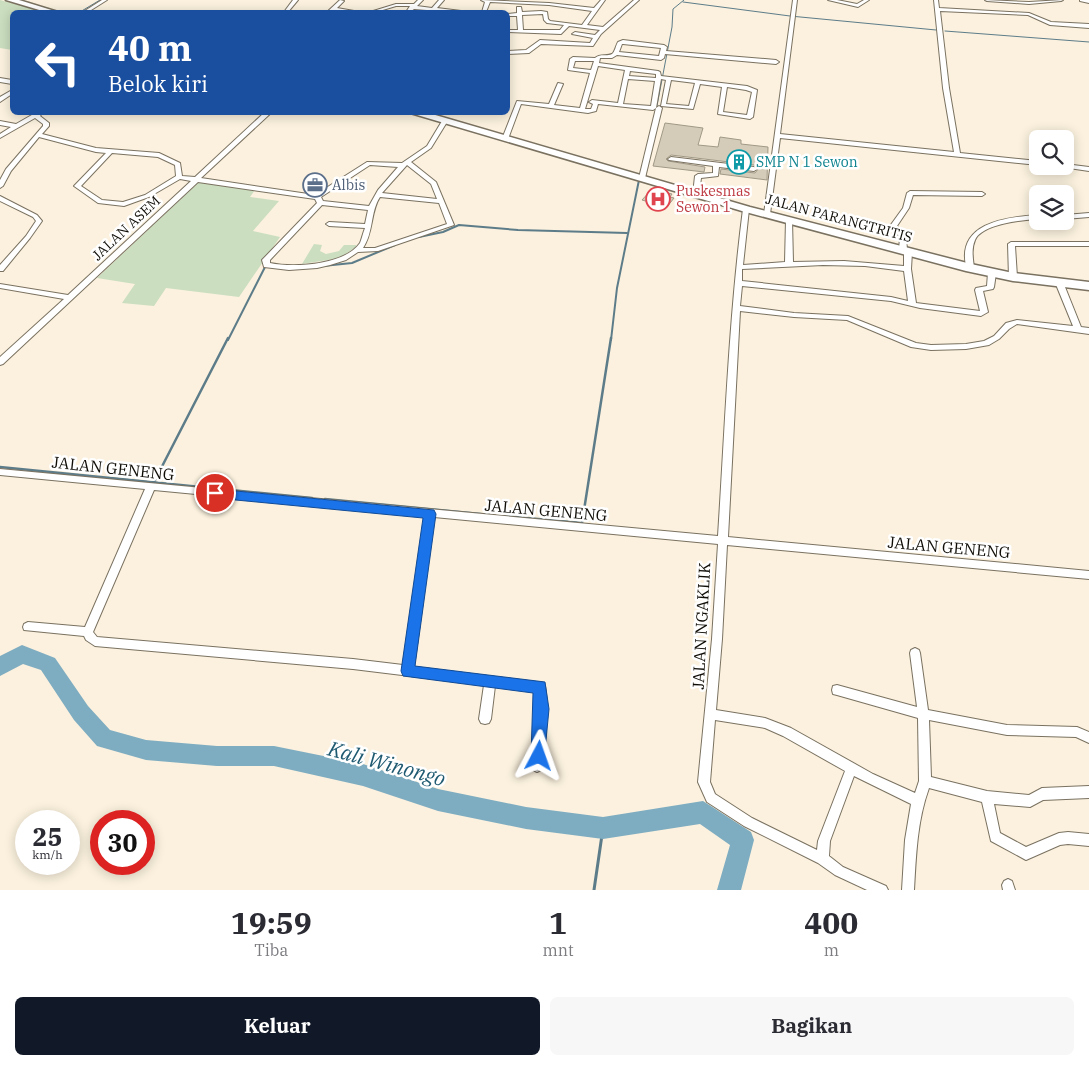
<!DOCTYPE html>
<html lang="id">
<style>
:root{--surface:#fff;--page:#f7f7f7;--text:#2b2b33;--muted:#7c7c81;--accent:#111827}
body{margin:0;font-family:"IBM Plex Serif",serif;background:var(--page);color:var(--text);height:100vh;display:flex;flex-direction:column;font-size:19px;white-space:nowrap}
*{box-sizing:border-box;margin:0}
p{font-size:16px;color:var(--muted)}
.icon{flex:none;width:28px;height:28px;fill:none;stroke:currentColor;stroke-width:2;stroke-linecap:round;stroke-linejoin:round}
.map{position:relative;height:890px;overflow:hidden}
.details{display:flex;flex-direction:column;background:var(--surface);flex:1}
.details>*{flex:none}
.hud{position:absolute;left:10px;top:10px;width:500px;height:105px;border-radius:8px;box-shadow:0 2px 12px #0003;background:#1a4fa0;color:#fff;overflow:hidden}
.buttons{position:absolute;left:1029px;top:130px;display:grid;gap:10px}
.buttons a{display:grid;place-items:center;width:45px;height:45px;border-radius:8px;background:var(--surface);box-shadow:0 2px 12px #0003;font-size:25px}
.speed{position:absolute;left:15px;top:810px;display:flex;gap:10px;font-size:25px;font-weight:700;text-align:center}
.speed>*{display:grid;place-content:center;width:65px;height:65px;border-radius:50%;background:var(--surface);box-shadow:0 2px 12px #0003;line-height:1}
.speed small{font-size:12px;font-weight:400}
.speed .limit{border:8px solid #d22;background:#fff;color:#111}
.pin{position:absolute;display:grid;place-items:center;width:42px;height:42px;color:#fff;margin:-21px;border:2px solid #fff;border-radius:50%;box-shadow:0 1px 5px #0007}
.me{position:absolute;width:55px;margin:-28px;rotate:4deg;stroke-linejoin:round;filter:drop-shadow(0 0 4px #0008)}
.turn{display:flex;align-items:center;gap:18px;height:105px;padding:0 15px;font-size:22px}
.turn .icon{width:65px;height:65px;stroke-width:2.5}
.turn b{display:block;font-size:35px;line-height:42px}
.eta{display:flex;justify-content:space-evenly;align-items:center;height:85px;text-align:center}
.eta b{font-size:30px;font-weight:700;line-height:35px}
.cta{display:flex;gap:10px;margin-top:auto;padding:10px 15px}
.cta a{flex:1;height:58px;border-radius:8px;background:var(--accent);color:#fff;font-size:20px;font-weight:700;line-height:58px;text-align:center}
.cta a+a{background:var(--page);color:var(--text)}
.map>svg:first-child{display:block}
</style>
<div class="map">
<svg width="1089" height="890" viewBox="0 0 1089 890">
<rect width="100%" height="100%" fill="#fbf1de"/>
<g fill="#cbdebf">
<path d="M0,0L45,12H12V50L0,48Z"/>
<path d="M199,182L255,190L250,197L279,201L253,231L280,237L239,297L166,288L154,306L122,303L135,284L97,278Z"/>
<path d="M314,244L322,245L320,251L326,254L339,251L344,245H356V247L340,258L302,264Z"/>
</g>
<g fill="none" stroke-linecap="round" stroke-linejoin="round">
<g stroke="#5d7c89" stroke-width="1">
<path d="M683,2L790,16L936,30"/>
<path d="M80,12L100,0"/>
<path d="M945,31L1089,42"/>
<path d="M656,111L672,27L673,9L684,0"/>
</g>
<g stroke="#5d7c89" stroke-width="2">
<path d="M419,237L443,232L459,225L518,230L627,233"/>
<path d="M323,266L352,263L395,245"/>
<path d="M228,340L265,267"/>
<path d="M611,340L617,288L639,180"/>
</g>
<g stroke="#5d7c89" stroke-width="2.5">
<path d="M0,467L312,498"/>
<path d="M154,482L228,338"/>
<path d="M325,499L491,515"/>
<path d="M504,516L582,523L611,338"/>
</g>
<path stroke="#5d7c89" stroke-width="3" d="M594,890L603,828"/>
<path fill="#7eacc1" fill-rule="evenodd" d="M22,645L55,658L88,706L110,730L146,740L217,746H274L363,764L438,789L526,807L603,817L703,801L751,832L754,840L741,890H717L730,845L700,824L603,839L526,829L438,811L363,786L274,766H217L146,760L97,746L74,720L41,670L23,664L0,676V656Z"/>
</g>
<g fill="#d4cbb8" stroke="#a19987">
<path d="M665,123L703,128L698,145L718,147L720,137L741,140V144L768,147L767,180L720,174L721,169L755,173L759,168L754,165L671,155L666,159L668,161L705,167L704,172L653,166Z"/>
<path d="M652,189L672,194L670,197L674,198L667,207L642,200Z"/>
</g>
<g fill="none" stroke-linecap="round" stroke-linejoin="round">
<g stroke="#7a7160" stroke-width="2">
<g id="street">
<path d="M102,0H107L88,12H83Z"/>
<path d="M293,0H298L288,12H284Z"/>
<path d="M340,0L344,1L337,8L354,11L356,12L334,10L331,12H327Z"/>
<path d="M418,0H423L417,6L432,8L439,0H444L437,8L461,11L463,12H451L414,9L410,12H406L410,6H396L376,12H370L396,4H414Z"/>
<path d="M481,0L549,3L594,8L601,0H605L587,25L603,27L634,0H639L601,34L593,46L541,44L529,53L508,54V51L526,50L540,40L590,43L593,38L572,34L575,32L595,35L600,30L569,26L561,34L508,32V30H518L517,16H508V14L517,13V7H521L522,12L541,11L547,12L548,19L550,21L582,25L592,11L549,5L490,2L486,12H482L485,2ZM543,14L544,20L547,23L564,25L560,30H523L522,15Z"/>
<path d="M793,0H797L780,134L954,152L943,88L934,0H938L939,8L1029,13L1051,22L1089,24V28L1050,25L1028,15L940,11L949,88L960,153L1038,161V165L780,138L770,214L767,216L764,214Z"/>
<path d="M828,0H837L857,4L864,0H869L858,7Z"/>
<path d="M985,0L1029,2L1063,0L1061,1L1029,4L987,1Z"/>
<path d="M1080,0H1089V3L1080,1Z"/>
<path d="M623,40L664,45L667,47L666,51L776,60L779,62L776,64L665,54L664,58L661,60L617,55L612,58H600L599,63L658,71L660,72L661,76L747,86L757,90L753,117L750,119L718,114L722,87L700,84L693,109L661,106L666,80L661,79L656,108L653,110L598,104L596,111L588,113L521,104L508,139L503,140L502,139L517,101L549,104L558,83L563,84L554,105L580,108L590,73L568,70L570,59L573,57L595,58C601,53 606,57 612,54C615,52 616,45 618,42ZM622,44H623L661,48L659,56L619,52ZM575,61H594L591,70L573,68ZM598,66L625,70L618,103L592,100L589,102L593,104L591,109H585ZM630,71L656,74V78L629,76ZM628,79L655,81L651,106L623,104ZM671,80L695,83L689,106L666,104ZM727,87L746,90L752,92L747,115L723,112Z"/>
<path d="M0,78L12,80V84L0,82Z"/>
<path d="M12,90V94L0,102V97Z"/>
<path d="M659,106L662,108L645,178L642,180L639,178L656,108Z"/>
<path d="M37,112H43L40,116L49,123V126L42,134L96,148L159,153L180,163L182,176L195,177L265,112H272L201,178L315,195L367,162L402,163L427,146L442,121H446L447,122L431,148L411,162L436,182L454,225L378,251L358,252L346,260L330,265L317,268L289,270L264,267L262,260L317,203L315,199L198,182L3,364L0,365V357L64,299L0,288V284L68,295L191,181L180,179L149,197L124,206L98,203L74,186L106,153L96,152L39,137L11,171L3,186L0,188V180L6,169L43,126V124L35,118L0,138V134L11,127L0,125V121L16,124ZM112,153L158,157L175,165L176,176L145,195L123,202L102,200L81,186ZM370,165L398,167L378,190L369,206L323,201L321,197ZM407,165L431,184L437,199L382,193ZM380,197L439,203L447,224L375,248H363C374,232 370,212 380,197ZM322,205L368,210L365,224L329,222L326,224L329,226L365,228C363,233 362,238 360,243C345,265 294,268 270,263V260Z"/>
<path d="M671,157L754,167L757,169L754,171L719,167L718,176L701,178L699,194L696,196L693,194L695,176L698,174L713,173V166L669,160L668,159Z"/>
<path d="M1065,164L1089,167V171L1062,167L1061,166H1065Z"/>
<path d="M910,191L982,192L985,194L982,196L913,195L909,208L897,226L906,237L907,250L912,252L911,269L916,303L980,311L975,290L976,288L987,286L988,273L992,271L996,273L994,287L993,289L983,291L988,312L981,316L920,308L891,301L742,286L740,306L794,313L848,316L916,343L931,345L966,344L984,341L994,336L1006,323L1017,320L1073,326L1055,282L1059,280L1063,282L1081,327L1089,328V334L1017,324L1009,329L999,339L989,345L966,349L931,350L911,347L847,320L794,317L740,311L728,537L1089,571V579L727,545L722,639L716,710L765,718L791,728L873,774L915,793L919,781L918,718L837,695L833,694L832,690L833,686L837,685L917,707L910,653L911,650L915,648L919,650L920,653L928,710L1007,725L1077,727L1089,732V743L1076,737L1007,735L929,720L931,777L987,791L1029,795L1042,788L1089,786V798L1043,800L1030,807L994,804L1000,833L1026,847L1059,833L1068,832L1089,834V846L1068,844L1060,845L1026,860L991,841L982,802L929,788C917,821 916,856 914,890H902L905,840L911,804L854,776L830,841L829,856L843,867L886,886L888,890H867L835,875L818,863L744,826L707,802L698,782L712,639L718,544L434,517L414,667L544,683C550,698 544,748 543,766L541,770L537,772L533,770L531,766L535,709V691L495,686L491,719L489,723L485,724L481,723L479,719L484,685L353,669L95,646L86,640L84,636L24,630L23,627L24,624L28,622L85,627L145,489L0,475V469L718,536C725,427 729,317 743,209L746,207L749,209L743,265L785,262L786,220L789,218L792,220L793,262L844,261L904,266V253L899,251L900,237L890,226L903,208L907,193ZM823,265L865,266L904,271L908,301L891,297L742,281V269ZM154,490L425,516L403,665L353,659L97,637L93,632ZM715,720L765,728L783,736L845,771L818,841L817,850L752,818L715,794L710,782Z"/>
<path d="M0,196L37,215L42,221L30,238L3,271H0V265L26,236L36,221L33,217L0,201Z"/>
<path d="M1089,213V217L1065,219V215Z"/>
<path d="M1038,215V219C1022,220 982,224 975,240C971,249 973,259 974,268L970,270H967C954,224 1004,217 1038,215Z"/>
<path d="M1011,242H1089V246H1015L1017,277L1013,279L1009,277L1008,244Z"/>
<path d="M1008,879L1012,881L1015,890H1003L1002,885L1004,881Z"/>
</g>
</g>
<g stroke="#7a7160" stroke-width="3">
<g id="primary">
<path d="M6,0H19L58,12H46Z"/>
<path d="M407,112H425L750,207L971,264L1013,273L1089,282V290L1013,281L966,271L742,211Z"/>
</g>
</g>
<use href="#street" fill="#fff" fill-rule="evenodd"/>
<use href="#primary" fill="#fff" fill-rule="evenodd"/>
</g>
<path fill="#1a73e8" stroke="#114b97" d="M215,489L434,510L436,514L415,666L545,682L549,709L544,761L539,763L533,761L531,756L533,693L403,676L401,671L423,518L215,498L209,493Z"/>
<defs>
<g id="building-ring" transform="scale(1.25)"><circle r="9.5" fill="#fff" stroke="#0f9aa8" stroke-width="1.5"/><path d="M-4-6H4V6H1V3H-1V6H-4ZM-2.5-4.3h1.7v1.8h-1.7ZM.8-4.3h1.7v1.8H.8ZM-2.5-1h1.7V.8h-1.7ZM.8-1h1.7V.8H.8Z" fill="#0f9aa8"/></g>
<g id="office-ring" transform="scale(1.25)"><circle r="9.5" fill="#fff" stroke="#5c6f8a" stroke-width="1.5"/><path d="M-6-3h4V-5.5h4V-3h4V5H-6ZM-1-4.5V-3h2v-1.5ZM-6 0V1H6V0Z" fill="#5c6f8a"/></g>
<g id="hospital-ring" transform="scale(1.25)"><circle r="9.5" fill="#fff" stroke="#e0444e" stroke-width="1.5"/><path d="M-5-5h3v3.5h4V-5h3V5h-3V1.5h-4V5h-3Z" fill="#e0444e"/></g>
</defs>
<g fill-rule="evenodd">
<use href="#building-ring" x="739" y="162"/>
<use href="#office-ring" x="315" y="185"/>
<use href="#hospital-ring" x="658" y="199"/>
</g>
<g text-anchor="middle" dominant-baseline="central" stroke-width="5" stroke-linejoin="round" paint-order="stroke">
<g font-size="14" fill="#0d838f" stroke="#fff" text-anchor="start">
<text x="756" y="162">SMP N 1 Sewon</text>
</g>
<g font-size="14" fill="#4e5e75" stroke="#fff" text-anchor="start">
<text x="332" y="185">Albis</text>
</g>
<g font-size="14" fill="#be3a42" stroke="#fff" text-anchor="start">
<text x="676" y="191">Puskesmas<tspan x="676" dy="16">Sewon 1</tspan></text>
</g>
<g font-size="14" fill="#100d07" stroke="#fff">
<text transform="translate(839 218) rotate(15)">JALAN PARANGTRITIS</text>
<text transform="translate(126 228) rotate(-43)">JALAN ASEM</text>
</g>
<g font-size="16" fill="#100d07" stroke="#fff">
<text transform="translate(113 468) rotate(6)">JALAN GENENG</text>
<text transform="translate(546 510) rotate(5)">JALAN GENENG</text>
<text transform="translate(949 547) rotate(5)">JALAN GENENG</text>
<text transform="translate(701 626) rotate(-87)">JALAN NGAKLIK</text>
</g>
<g font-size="21" font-style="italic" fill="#1f5a71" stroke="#fff">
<text transform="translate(387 763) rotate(15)">Kali Winongo</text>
</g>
</g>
</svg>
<div class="buttons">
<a><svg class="icon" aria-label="search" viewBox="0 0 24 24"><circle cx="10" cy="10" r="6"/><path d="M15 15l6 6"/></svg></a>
<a><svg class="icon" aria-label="layers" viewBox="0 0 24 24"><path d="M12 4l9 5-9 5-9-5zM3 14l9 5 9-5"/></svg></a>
</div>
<div class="speed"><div>25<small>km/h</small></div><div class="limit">30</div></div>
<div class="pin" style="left:215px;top:493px;background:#d93025"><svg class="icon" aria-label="arrive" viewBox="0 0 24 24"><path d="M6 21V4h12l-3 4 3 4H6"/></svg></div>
<svg class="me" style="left:539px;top:756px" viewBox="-20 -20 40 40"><path d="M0-17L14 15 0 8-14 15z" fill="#1a73e8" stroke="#fff" stroke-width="4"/></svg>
<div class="hud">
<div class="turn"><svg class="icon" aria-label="left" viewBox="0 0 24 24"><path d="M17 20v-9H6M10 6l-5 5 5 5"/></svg><div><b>40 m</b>Belok kiri</div></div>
</div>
</div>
<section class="details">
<div class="eta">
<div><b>19:59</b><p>Tiba</p></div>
<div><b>1</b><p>mnt</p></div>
<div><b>400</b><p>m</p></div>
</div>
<div class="cta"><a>Keluar</a><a>Bagikan</a></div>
</section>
